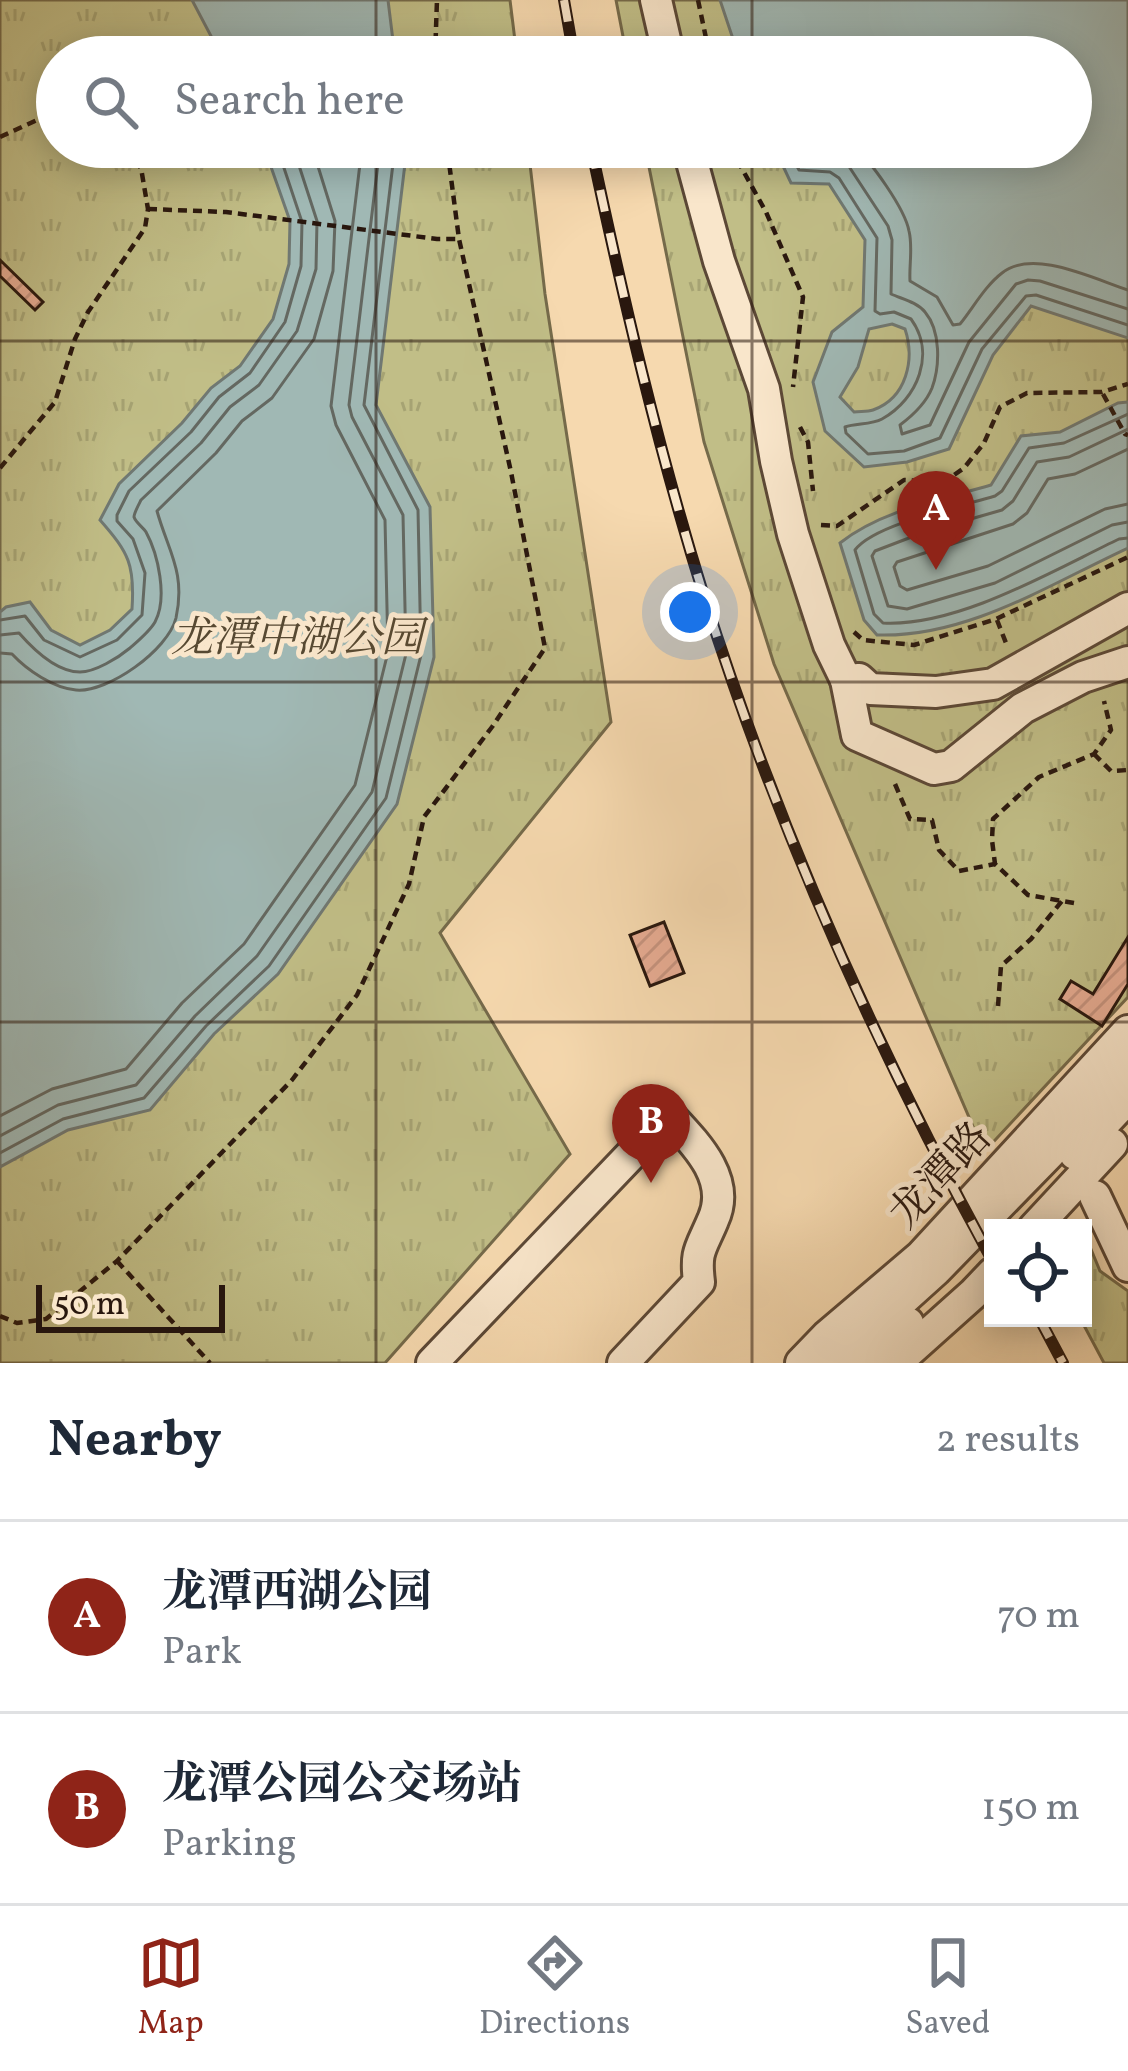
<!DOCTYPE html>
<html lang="en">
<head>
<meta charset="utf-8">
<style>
	:root { --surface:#fff; --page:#f6f6f7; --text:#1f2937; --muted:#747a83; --line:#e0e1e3; --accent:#8f2418 }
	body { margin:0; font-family:Vollkorn,"Noto Serif SC",serif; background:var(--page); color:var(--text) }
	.controls { position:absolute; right:36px; bottom:36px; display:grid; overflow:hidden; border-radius:0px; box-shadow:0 6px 30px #0003 }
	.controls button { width:108px; height:108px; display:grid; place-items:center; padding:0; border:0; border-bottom:3px solid var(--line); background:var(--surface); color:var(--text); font:60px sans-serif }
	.scale { position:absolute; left:36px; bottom:30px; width:189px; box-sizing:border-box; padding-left:12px; border:6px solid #29170e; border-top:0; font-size:33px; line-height:42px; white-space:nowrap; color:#29170e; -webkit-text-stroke:9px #f9e6cb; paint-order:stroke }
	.you { position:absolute; left:690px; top:612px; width:42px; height:42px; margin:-30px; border:9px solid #fff; border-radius:50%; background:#1a73e8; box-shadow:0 0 0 18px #1a73e833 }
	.badge { display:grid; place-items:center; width:78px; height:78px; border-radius:50%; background:var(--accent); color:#fff; font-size:39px; font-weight:700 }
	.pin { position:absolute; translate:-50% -99px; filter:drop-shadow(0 3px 6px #0008) }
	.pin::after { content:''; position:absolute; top:63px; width:42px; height:36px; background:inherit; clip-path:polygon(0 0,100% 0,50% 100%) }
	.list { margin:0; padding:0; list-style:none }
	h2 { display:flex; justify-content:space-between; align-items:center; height:156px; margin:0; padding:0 48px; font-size:51px }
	h2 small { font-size:39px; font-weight:400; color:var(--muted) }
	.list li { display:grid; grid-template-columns:78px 1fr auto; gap:36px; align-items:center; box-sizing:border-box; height:192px; padding:0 48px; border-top:3px solid var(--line) }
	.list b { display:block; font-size:45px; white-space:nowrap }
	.list p { margin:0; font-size:39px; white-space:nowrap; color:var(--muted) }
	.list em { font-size:39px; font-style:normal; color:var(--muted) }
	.icon { flex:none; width:66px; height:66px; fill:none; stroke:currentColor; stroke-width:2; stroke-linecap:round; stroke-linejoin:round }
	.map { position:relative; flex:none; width:1128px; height:1363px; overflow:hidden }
	.search { position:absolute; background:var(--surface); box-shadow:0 6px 30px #0003; left:36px; right:36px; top:36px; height:132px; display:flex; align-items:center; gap:30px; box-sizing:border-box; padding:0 42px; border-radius:66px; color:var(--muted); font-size:45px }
	.sheet { height:540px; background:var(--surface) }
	nav { display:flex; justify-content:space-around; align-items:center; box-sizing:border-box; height:168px; border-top:3px solid var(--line); background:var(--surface); font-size:33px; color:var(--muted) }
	nav a { display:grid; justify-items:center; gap:6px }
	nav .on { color:var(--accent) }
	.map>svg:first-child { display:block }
	.park { fill:url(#park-tufts); stroke:#756a4a; stroke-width:3 }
	.water { fill:#a0b8b4; stroke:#707872; stroke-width:3; fill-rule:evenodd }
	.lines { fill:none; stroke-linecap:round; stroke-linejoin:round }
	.shore { stroke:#646861; stroke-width:3 }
	.building { fill:url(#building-hatch); stroke:#29170e; stroke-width:3 }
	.minor-casing { stroke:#5c4836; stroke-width:36 }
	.path { stroke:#29170e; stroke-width:4.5; stroke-dasharray:9 6; stroke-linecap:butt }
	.minor { stroke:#f9e6cb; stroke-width:30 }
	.rail-casing { stroke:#29170e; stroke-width:12 }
	.rail { stroke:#f9e6cb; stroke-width:8; stroke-dasharray:22; stroke-linecap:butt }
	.grid { fill:none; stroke:#29170e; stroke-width:3; stroke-opacity:0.55 }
	.labels { text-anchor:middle; stroke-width:10; stroke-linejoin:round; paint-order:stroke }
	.park-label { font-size:42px; font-style:italic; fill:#574932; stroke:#f9e6cb }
	.street-label { font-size:42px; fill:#29170e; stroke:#f9e6cb }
</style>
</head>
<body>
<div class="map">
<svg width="1128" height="1363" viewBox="0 0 1128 1363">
	<defs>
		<pattern id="park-tufts" width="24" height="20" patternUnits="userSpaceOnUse" patternTransform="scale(3)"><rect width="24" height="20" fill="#c1be87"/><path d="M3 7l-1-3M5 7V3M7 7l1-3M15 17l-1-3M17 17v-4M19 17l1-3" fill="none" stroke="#a6a373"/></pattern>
		<pattern id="building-hatch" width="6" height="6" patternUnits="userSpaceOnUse" patternTransform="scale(3)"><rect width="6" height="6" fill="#e7ac93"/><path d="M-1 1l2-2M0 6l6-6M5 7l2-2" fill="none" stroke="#c6937e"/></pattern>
	</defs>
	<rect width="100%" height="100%" fill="#f6d9af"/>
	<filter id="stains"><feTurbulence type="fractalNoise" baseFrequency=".00167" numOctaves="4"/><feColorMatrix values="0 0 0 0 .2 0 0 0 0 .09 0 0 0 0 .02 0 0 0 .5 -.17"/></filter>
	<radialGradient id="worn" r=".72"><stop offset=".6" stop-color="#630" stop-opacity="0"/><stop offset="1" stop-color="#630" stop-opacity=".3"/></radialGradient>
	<g class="park">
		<polygon points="0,0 510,0 517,57 57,57 57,147 528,147 545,294 611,722 440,933 570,1154 385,1363 0,1363"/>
		<polygon points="616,0 1128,0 1128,997 984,1152 774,664 704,442 645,147 1071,147 1071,57 627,57"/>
		<polygon points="1083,1230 1100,1271 1128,1291 1128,1363 1104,1363 1080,1318 1083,1318"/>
	</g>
	<g class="water">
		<polygon points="192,0 388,0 395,57 222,57"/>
		<path d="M720,0H1128V338L1031,306L993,355L949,449L907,462L864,467L825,431L813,382L832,332L863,307L865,240L829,184L791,183L774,147H1071V57H739ZM892,324L905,329C915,359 907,398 873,410C867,412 860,411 854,412L840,397L858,367L869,329Z"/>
		<path d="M264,147H407L376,405L430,507L434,657L397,804L278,974L214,1034L150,1110L68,1130L0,1167V612L6,607L30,602L51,630L80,645L110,630L132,609C135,565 129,553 100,520L119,484L182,423L211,388L240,366L273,319L289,264L290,221Z"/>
		<path d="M1128,402V548C1048,585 967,638 877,635L864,620L840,543C882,510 940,500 991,485L1021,436L1060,432L1118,403Z"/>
	</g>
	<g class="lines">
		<g class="shore">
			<path d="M787,147L799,170L830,172L839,178L877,238L875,311L880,314L894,312L911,319C936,353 918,399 882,419C871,425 856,423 845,427L846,433L868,454L904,451L940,438L982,349L1026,296L1036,295L1128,325"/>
			<path d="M804,147L810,156L835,158L848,165L888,226L892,240L891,294C902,299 917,302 925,312C941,331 940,366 932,388C926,403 912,416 900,425L902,434L930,425L969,342L1016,284L1028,280L1040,281L1128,309"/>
			<path d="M854,147C871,161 905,209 909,231C913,247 909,265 910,281L937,297L953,325L960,324C973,308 985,286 1002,273C1033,248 1094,279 1128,290"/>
			<path d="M1128,414L1064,443L1029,448L1002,491L995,496C962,506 874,524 855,550L874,614L883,623C958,627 1052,571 1119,539L1128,538"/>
			<polyline points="1128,429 1069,457 1037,462 1013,501 1002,510 922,533 875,551 872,556 888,606 907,609 995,583 1112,525 1128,522"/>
			<polyline points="1128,449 1075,474 1048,479 1027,513 1013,524 897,562 894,567 900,586 907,590 988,566 1105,509 1128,504"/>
			<polyline points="0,620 25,616 44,640 80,657 117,640 142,615 145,573 133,539 117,521 117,515 129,491 191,432 219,397 250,373 285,322 301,266 302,222 277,147"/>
			<path d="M0,635L19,633C33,649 56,672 80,672C95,672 118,658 130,648C138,641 150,631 155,622C168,598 158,554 146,532C143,527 136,523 134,517C134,513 139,504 141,500L201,443L230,407L259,385L297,331L316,269L317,221L293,147"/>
			<path d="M0,653L12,654C27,670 53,688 76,690C108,693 168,650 176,618C186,572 168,551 157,511L216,453L242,421L272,398L314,339L333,271L335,221L312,147"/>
			<polyline points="0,1116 52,1089 126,1069 182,1003 244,944 355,785 388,652 385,520 336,425 331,406 362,147"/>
			<polyline points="0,1136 58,1105 136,1085 195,1016 257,956 372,792 406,654 403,515 352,417 349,405 380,147"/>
			<polyline points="0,1153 63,1119 144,1098 206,1026 269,966 386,798 421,655 418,510 364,405 395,147"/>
		</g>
	</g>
	<g class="building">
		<polygon points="0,260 43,302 35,310 0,276"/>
		<polygon points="664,922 684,973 650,986 630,935"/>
		<polygon points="1128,937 1128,984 1102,1026 1060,999 1071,981 1093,994"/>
	</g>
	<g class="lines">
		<defs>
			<g id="minor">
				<polyline points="656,0 669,57"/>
				<polyline points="688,147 719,261 764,389 776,461 793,534 829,645 846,680 859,679 870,689 936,692 993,684 1128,608"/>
				<polyline points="846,680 857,735 934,769 951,766 1023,708 1083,677 1128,662"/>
				<polyline points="1075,1154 1128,1098"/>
				<polyline points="1095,1196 1128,1266"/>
				<polyline points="1034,1228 1112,1144"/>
				<path d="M432,1363L669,1115C695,1143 732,1179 713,1220C701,1249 695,1250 699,1282L623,1363"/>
				<polyline points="801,1363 827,1336 921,1256 1128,1031"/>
				<polyline points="833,1363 936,1270 1049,1154 1128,1066"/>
				<polyline points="863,1363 908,1323"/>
				<polyline points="896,1363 973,1294 993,1273"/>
			</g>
		</defs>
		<use href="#minor" class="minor-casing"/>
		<g class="path">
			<polyline points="698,0 710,57"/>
			<polyline points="435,57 437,0"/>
			<polyline points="0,137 57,111"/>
			<polyline points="730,147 766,212 803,297 793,387"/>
			<polyline points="148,209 226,212 437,239 459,239"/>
			<polyline points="1103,394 1125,434 1128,435"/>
			<polyline points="800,427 808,442 813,491"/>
			<polyline points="0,468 55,402 75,339 88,312 145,228 148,209 141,168 120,147"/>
			<polyline points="821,525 837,526 904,480 944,482 964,468 984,443 1000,407 1027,393 1102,392 1128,384"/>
			<polyline points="997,620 1006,643"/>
			<polyline points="854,632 863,640 914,645 996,619 1128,557"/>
			<polyline points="1094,754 1111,771 1128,770"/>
			<polyline points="895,784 910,819 932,820 939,850 959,871 995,864"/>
			<polyline points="1074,903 1028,895 995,864 992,840 993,819 1039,777 1094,754 1111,730 1104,701"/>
			<polyline points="998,1006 1001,966 1031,939 1062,901"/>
			<polyline points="117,1261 210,1363"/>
			<polyline points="0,1316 17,1323 46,1319 117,1261 292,1080 357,995 409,884 424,817 492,727 545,648 511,472 459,239 447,147"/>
		</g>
		<use href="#minor" class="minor"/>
		<defs>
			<g id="rail">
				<polyline points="564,0 574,57"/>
				<path d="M591,147C623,298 658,449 704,596C777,828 877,1049 993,1262"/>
				<polyline points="1039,1318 1063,1363"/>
			</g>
		</defs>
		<use href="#rail" class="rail-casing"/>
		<use href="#rail" class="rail"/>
	</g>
	<path class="grid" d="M376,0V57M752,0V57M376,147V1363M752,147V1363M0,341H1128M0,682H1128M0,1022H1128"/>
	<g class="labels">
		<g class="park-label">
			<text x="297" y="651">龙潭中湖公园</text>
		</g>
		<g class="street-label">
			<text transform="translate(939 1174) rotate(-47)" y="15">龙潭路</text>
		</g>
	</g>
	<rect width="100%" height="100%" filter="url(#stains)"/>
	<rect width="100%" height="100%" fill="url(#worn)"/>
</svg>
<div class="controls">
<button><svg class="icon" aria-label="locate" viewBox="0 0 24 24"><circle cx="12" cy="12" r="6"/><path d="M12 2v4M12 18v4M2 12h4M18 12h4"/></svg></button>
</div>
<div class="scale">50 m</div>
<div class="you"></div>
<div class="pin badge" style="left:936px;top:570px">A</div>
<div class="pin badge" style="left:651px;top:1183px">B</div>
<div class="search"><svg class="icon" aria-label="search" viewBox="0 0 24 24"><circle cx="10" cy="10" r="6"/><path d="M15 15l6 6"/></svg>Search here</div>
</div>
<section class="sheet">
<h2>Nearby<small>2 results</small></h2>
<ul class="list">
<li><span class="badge">A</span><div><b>龙潭西湖公园</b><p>Park</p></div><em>70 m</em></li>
<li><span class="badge">B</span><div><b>龙潭公园公交场站</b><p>Parking</p></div><em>150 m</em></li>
</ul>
</section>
<nav>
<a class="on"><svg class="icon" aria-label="map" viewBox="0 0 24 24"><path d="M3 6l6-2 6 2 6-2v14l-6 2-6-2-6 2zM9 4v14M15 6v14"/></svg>Map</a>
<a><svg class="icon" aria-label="directions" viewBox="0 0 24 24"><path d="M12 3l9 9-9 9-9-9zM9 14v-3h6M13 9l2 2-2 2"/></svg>Directions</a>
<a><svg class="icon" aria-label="saved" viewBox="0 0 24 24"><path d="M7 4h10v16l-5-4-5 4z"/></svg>Saved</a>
</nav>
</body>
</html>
